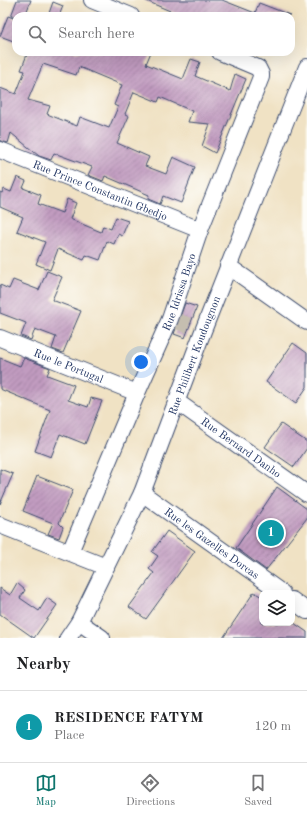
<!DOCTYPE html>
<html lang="en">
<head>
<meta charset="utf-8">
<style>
	:root { --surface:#fff; --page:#f6f6f6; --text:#202124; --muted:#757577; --line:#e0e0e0; --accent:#0f766e }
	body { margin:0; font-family:"Old Standard TT",serif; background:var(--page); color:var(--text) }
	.controls { position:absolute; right:12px; bottom:12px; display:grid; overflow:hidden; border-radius:8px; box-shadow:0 4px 16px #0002 }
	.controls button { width:36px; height:36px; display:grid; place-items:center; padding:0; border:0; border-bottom:1px solid var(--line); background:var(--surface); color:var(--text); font:20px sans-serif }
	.you { position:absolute; left:141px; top:362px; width:14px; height:14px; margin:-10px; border:3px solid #fff; border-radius:50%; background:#1a73e8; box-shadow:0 0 0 6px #1a73e833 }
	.badge { display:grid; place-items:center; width:26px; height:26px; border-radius:50%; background:var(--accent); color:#fff; font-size:13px; font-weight:700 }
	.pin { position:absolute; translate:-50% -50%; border:2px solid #fff; box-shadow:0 1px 4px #0006 }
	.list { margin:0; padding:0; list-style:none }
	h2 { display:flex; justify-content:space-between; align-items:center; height:52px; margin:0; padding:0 16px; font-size:17px }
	h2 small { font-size:13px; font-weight:400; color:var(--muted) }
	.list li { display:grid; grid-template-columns:26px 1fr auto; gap:12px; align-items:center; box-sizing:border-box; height:72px; padding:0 16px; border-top:1px solid var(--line) }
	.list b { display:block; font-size:15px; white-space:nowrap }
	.list p { margin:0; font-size:13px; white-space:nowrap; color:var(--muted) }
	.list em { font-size:13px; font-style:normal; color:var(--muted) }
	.icon { flex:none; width:22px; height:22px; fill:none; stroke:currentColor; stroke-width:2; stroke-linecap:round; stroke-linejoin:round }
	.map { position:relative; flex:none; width:307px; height:638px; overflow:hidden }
	.search { position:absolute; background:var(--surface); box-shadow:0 4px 16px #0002; left:12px; right:12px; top:12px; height:44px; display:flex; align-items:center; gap:10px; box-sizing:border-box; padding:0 14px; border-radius:12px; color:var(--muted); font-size:15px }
	.sheet { height:124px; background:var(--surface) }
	nav { display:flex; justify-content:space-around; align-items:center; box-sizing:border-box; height:56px; border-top:1px solid var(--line); background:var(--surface); font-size:11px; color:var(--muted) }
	nav a { display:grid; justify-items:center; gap:2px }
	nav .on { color:var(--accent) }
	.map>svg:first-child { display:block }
	.building { fill:url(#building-hatch); fill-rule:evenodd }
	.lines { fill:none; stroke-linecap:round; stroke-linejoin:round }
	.minor-tunnel { stroke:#c5beb0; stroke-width:16; stroke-dasharray:16 8; stroke-linecap:butt }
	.minor-casing { stroke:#3b4a6d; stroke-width:18 }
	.minor { stroke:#fff; stroke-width:16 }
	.labels { text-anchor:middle; stroke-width:4; stroke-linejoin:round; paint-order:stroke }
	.street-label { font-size:11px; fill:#1b2f5e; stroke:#fdfcf7 }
</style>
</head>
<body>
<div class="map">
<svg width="307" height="638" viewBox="0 0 307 638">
	<defs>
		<pattern id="building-hatch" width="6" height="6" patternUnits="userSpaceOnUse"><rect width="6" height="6" fill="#c19bc0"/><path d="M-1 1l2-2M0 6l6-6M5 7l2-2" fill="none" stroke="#9c7f9f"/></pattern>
	</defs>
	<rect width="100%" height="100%" fill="#fdfcf7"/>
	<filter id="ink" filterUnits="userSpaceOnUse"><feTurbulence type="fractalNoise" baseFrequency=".025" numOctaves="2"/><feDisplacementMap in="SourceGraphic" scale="8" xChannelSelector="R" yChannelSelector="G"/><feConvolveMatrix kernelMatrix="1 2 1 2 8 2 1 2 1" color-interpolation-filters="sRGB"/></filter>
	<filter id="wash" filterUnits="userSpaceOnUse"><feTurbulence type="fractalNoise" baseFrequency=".012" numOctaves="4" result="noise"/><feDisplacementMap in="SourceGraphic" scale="16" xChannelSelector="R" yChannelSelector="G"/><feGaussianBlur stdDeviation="0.9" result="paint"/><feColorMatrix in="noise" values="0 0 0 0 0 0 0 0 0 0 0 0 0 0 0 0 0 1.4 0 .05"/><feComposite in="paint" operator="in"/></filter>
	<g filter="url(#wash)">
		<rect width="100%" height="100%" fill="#f0e2c4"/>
		<g id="blocks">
			<g class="building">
				<polygon points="17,0 31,0 25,16 11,16"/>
				<polygon points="144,0 222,0 255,13 259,3 290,15 182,16"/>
				<polygon points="53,2 63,6 59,16 48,16"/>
				<polygon points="8,16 16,19 16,42 0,36"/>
				<path d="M28,52H151L146,64L183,79L191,59L200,62L195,76L230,91L235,74L246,79L215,153L202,146L210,124L188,122L192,111L160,97L158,102L134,92L125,114L129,116L117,143L149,157L145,166L166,174L173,157L195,167L181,203L163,196L160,204L148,199L149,195L105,176L103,181L88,175L92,167L54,153L51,160L39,156L11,133L8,143L0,141V88L16,94L25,71L21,70ZM43,64L76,75L79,67L122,85L114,105L118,107L109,128L80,117L77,126L47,114L50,106L28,100Z"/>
				<polygon points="17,177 26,181 23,188 41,195 38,204 62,213 67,199 76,203 70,219 101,232 103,226 111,229 116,217 128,221 122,236 118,234 114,244 107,241 100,260 86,255 84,260 58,249 50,270 36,264 45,242 17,231 23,217 0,207 0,192 2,193 4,189 11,192"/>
				<polygon points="47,271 62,277 52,300 81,311 63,353 52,349 56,337 35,329 31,340 21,336 26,323 0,313 0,285 9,289 13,280 39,290"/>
				<polygon points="185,303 197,307 185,338 174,334"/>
				<polygon points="293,343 307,353 307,387 296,403 266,382"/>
				<polygon points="0,358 20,366 24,358 50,368 47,375 74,385 68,400 88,407 91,398 102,401 85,444 60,434 51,457 35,451 50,410 0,389"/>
				<polygon points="281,424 307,442 307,448 294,467 265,447"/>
				<polygon points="0,469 13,474 0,504"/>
				<polygon points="37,476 73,490 59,523 63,527 59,538 48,534 53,523 23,511"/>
				<polygon points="277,487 307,509 307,518 266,570 236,548"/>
				<polygon points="167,531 195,551 146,619 129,607 154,573 149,569 158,556 152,552"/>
				<polygon points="17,583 25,590 20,598 39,611 47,598 57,605 34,638 0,614 0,588 10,595"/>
				<polygon points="254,592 262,597 262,623 294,623 307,632 307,638 223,638"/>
			</g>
		</g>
	</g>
	<g filter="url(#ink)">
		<use href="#blocks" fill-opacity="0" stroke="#3b4a6d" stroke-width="1"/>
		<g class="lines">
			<polyline class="minor-tunnel" points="174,320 190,326"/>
			<defs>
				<g id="minor">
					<polyline points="92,0 131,16"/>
					<path id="s1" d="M0,150L200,230"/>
					<polyline points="228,266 307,322"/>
					<path id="s2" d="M0,338L137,393"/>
					<path id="s3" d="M176,401L307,494"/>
					<path id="s4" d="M142,493L282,593"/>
					<polyline points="0,525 106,567"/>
					<path id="s5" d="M70,552L137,393L170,319L200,230L261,77V74L258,68L220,52"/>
					<polyline points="292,600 307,611"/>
					<polyline points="79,622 102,638"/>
					<path id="s6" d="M68,638L79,622L142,493L203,331L307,67"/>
				</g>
			</defs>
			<use href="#minor" class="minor-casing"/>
			<use href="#minor" class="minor"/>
		</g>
	</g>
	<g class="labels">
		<g class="street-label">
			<text dy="4" stroke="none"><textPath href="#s1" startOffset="108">Rue Prince Constantin Gbedjo</textPath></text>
			<text dy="4" stroke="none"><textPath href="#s5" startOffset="282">Rue Idrissa Bayo</textPath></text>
			<text dy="4" stroke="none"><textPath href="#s6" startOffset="310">Rue Philibert Koudougnon</textPath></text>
			<text dy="4" stroke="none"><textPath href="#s2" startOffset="74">Rue le Portugal</textPath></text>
			<text dy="4" stroke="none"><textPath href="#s3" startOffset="80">Rue Bernard Danho</textPath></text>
			<text dy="4" stroke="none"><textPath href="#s4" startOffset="86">Rue les Gazelles Dorcas</textPath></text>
		</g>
	</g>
</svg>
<div class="controls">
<button><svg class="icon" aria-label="layers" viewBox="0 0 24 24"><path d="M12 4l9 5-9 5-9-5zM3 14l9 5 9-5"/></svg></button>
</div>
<div class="you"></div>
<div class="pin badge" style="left:271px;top:533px;background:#0f9aa8">1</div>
<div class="search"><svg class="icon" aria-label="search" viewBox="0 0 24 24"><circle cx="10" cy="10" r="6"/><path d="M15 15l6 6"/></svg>Search here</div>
</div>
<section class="sheet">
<h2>Nearby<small></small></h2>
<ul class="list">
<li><span class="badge" style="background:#0f9aa8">1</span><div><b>RESIDENCE FATYM</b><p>Place</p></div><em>120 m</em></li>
</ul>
</section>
<nav>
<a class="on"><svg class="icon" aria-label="map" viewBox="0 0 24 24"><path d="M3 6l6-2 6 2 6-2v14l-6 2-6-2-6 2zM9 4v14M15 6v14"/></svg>Map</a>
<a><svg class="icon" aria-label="directions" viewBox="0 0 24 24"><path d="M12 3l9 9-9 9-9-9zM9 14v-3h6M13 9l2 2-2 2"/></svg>Directions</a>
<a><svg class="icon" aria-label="saved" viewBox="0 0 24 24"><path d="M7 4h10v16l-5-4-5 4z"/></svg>Saved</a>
</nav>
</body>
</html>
